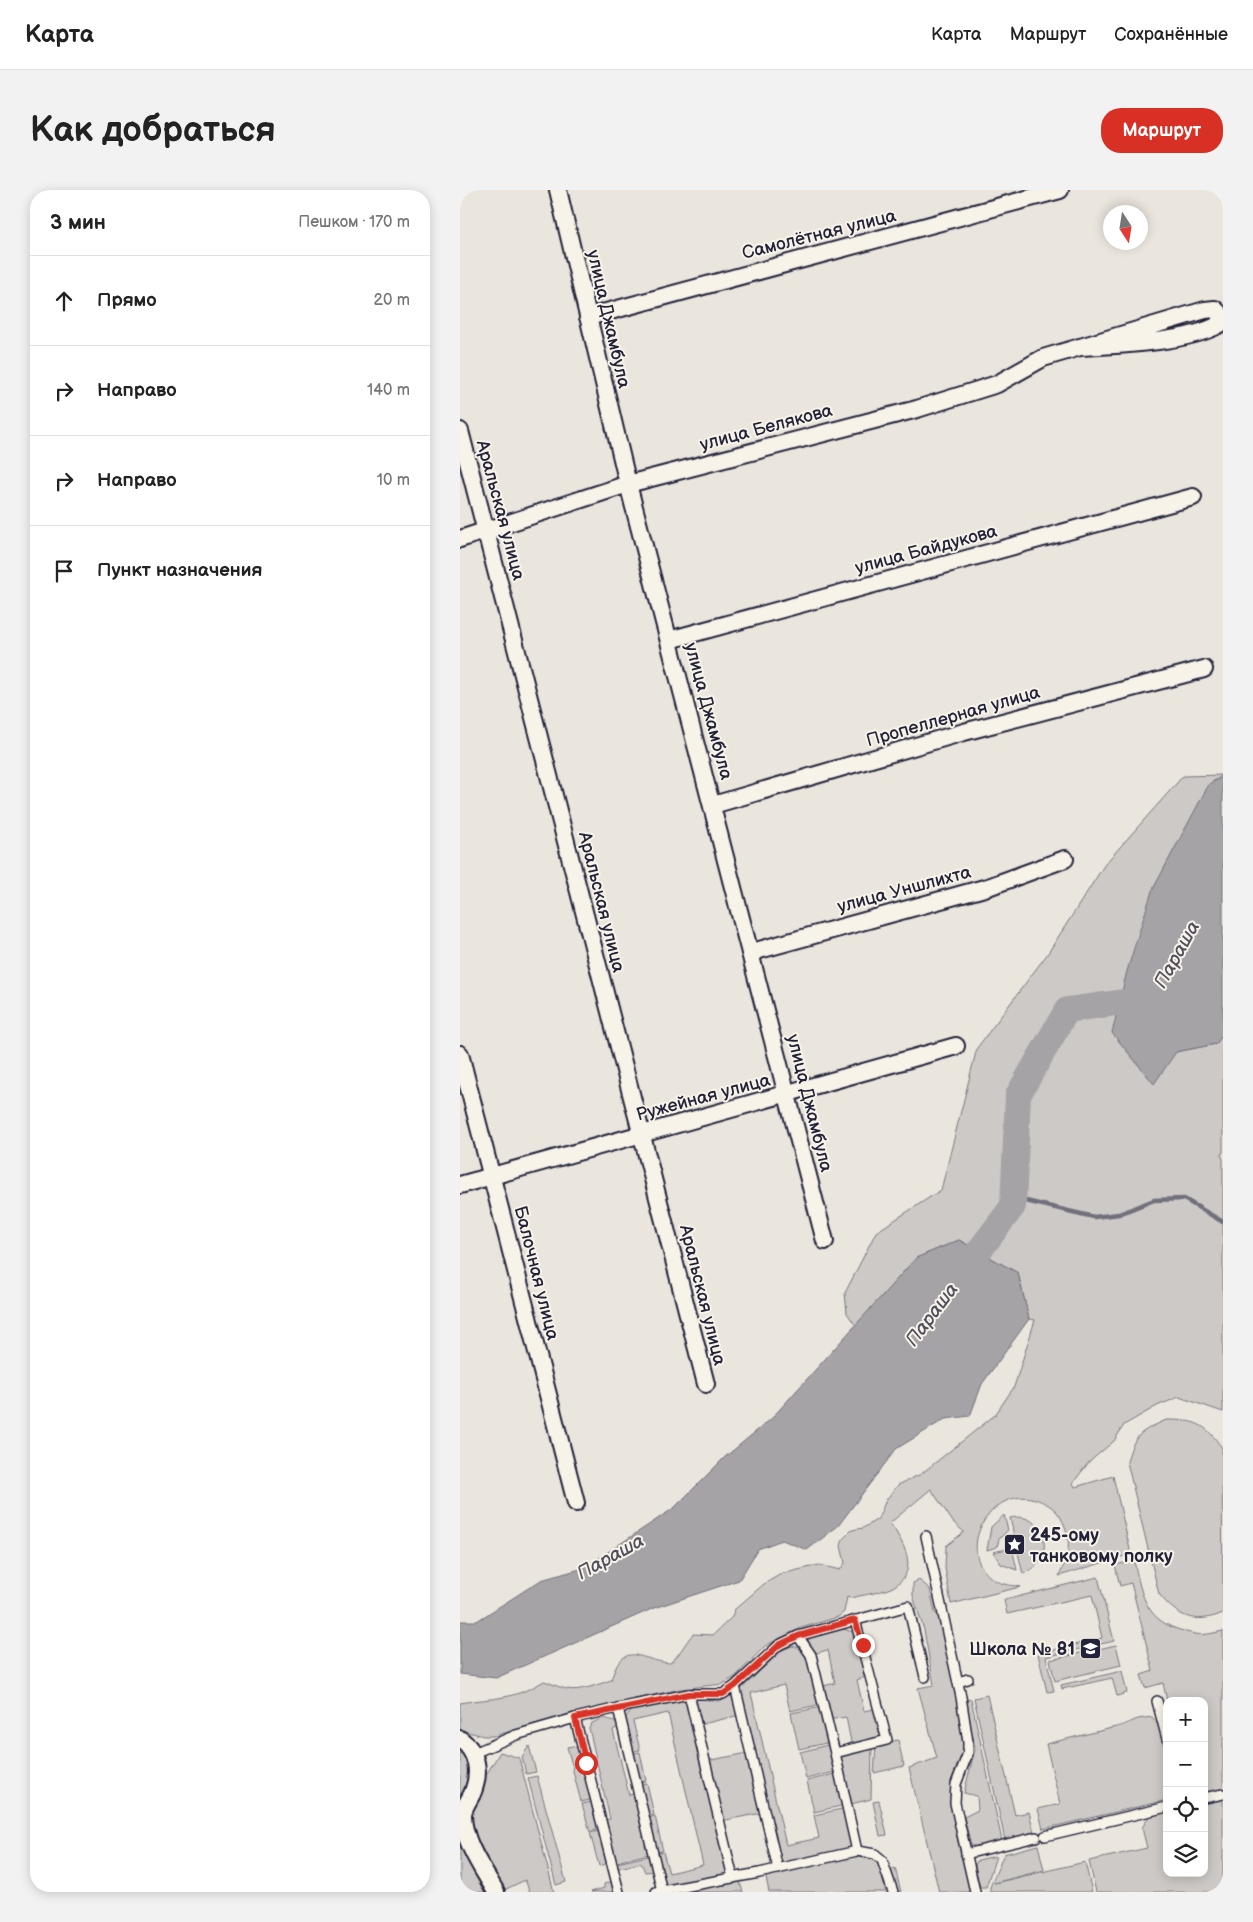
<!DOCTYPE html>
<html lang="ru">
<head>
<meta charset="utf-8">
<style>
	:root { --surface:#fff; --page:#f2f2f2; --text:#222; --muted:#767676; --line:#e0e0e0; --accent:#d93025 }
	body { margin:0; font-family:"Balsamiq Sans",sans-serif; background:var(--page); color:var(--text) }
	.controls { position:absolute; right:15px; bottom:15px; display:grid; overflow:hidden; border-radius:10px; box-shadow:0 2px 12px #0003 }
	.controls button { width:45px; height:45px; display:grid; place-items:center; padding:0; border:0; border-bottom:1px solid var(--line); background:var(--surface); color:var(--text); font:25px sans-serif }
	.compass { position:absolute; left:643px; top:15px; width:45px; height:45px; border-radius:50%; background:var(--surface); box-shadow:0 2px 12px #0003; rotate:168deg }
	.stop { position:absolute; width:15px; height:15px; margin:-11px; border:4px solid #d93025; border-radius:50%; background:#fff }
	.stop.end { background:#d93025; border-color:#fff; box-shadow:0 1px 5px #0008 }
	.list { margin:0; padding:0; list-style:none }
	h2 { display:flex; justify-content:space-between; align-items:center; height:65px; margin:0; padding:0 20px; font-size:21px }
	h2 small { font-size:16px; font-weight:400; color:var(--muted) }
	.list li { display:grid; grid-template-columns:32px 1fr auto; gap:15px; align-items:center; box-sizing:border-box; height:90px; padding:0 20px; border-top:1px solid var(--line) }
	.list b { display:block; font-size:19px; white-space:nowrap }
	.list em { font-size:16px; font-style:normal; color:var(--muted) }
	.icon { flex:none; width:28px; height:28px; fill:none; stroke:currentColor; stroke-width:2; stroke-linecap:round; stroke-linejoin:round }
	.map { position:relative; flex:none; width:763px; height:1702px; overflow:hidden; border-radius:20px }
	header { display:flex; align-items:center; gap:30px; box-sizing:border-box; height:70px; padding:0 25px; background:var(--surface); border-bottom:1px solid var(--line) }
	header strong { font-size:24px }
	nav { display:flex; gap:28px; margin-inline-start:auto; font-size:18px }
	.intro { display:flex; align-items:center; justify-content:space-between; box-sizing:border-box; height:120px; padding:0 30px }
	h1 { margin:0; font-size:35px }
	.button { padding:12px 22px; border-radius:20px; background:var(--accent); color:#fff; font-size:18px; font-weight:700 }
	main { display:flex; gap:30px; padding:0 30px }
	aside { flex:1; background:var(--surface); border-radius:20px; box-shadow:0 2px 12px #0003 }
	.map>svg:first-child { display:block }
	.green { fill:#cdc9c6; stroke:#787680 }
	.water { fill:#a6a3a6; stroke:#716f7b }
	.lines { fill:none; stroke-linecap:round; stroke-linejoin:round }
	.stream { stroke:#716f7b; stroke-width:4.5 }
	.river { stroke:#a6a3a6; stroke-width:26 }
	.lane-casing { stroke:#22223b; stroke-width:12 }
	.street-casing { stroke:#22223b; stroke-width:20 }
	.lane { stroke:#f7f3e8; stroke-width:9 }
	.street { stroke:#f7f3e8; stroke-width:16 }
	.route { stroke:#d93025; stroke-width:6 }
	.labels { text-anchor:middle; stroke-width:4; stroke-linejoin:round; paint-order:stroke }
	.street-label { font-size:18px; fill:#22223b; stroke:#f7f3e8 }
	.poi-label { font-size:18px; font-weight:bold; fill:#22223b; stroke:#f7f3e8; text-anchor:start }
	.water-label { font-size:19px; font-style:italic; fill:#504f60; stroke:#f7f3e8 }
</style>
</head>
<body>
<header>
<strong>Карта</strong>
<nav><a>Карта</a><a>Маршрут</a><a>Сохранённые</a></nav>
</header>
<div class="intro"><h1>Как добраться</h1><a class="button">Маршрут</a></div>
<main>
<aside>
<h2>3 мин<small>Пешком · 170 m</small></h2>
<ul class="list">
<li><svg class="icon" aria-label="ahead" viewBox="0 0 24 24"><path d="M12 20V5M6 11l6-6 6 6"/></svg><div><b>Прямо</b></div><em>20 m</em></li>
<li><svg class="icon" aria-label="right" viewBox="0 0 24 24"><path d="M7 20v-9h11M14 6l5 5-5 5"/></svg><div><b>Направо</b></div><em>140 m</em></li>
<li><svg class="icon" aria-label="right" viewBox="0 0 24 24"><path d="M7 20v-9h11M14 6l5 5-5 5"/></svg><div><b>Направо</b></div><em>10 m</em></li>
<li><svg class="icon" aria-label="arrive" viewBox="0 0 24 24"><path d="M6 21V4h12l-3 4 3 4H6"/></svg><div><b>Пункт назначения</b></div></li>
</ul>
</aside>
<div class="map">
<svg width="763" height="1702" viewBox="0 0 763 1702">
	<rect width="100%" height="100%" fill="#eae6de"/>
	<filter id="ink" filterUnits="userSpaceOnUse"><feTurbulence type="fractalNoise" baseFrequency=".02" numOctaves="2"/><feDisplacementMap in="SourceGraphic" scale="10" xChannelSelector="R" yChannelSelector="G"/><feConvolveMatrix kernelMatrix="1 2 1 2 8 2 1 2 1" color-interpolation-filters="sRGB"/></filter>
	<g filter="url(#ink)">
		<g class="green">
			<path d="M763,585L749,594L716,862L756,854L763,844V963L761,964L763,969V1222L719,1207L697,1216L664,1235L654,1251L629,1272L613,1293L615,1297L653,1286L671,1364L599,1386C609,1366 613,1350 601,1328C595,1318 588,1314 578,1310C531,1292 489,1366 538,1392C544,1395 553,1395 560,1397L491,1414L485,1378L486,1356L504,1342L493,1332L471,1299L430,1333C442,1351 460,1378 436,1395C427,1402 402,1405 390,1408L387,1407L384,1422L378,1427L341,1438L305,1456L275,1487L263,1494L220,1499L109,1524L34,1546H24L0,1540V1513C35,1507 51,1511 84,1491C92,1493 99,1498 107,1499C120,1502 139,1494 151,1490C164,1448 180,1471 210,1473C220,1465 224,1454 233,1444L253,1445L272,1427L274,1420L304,1394L321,1384L359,1375L380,1380L385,1373L381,1356L383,1349L392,1340L403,1338L418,1329L426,1310L438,1295L461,1284L535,1225L554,1197L575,1130L569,1129L558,1083L499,1050L456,1068L396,1136L387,1123L385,1103L416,1042L481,1000L517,858L588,763L645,674L723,586Z"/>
			<path d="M706,1230C736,1230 745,1233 762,1258L763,1423C735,1435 717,1427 699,1404L667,1272C674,1244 680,1242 706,1230Z"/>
			<polygon points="544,1325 548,1340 539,1349 537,1357 527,1360 531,1337"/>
			<path d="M550,1328C586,1320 599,1371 563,1384Z"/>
			<polygon points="552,1358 557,1380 541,1374 533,1362"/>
			<path d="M674,1371C681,1401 684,1428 717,1439C738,1446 741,1446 763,1441V1598L744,1602V1511H707L703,1493L685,1498L681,1485L693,1481L671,1393L660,1396L655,1375Z"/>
			<polygon points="638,1387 654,1451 586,1467 594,1501 587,1502 578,1464 642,1448 632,1405 547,1424 544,1410"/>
			<path d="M459,1390L470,1399L475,1423L479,1426C488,1470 500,1514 503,1558C504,1573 492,1581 491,1593C490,1630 502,1667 510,1702H479L449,1578L477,1568L458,1498L474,1495L464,1440L453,1406V1393Z"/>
			<polygon points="383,1439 396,1443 408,1486 397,1490 404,1521 418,1518 422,1547 392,1557 386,1527 369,1530 360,1497 375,1493 368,1460 352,1464 347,1453 350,1447"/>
			<polygon points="656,1455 661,1475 595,1491 590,1470"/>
			<path d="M332,1456C356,1459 357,1495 362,1514L330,1521L324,1495L291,1503L326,1655L359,1648L354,1625L386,1618L395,1660L319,1677L278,1502L322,1460Z"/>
			<polygon points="662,1481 667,1503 657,1506 652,1488 602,1499 601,1495"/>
			<polygon points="275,1504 280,1525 238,1535 231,1508 258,1511"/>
			<polygon points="527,1505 555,1625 569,1622 574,1642 545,1650 514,1508"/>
			<polygon points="221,1507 227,1509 269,1684 207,1696 203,1693 195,1664 203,1662 209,1683 243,1675 208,1523 173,1531 180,1560 170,1562 164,1529 174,1518"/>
			<polygon points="511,1509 542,1651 516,1657 511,1655 504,1627 518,1620 517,1606 504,1603 515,1559 506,1510"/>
			<polygon points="362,1517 371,1552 339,1559 331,1523"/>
			<path d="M692,1527C711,1548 707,1583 707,1610L583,1639L578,1619L600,1614L586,1554L660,1536L678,1529Z"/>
			<polygon points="143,1528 154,1531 158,1537 153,1540 169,1605 178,1603 192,1663 153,1673 142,1631 150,1629 129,1538 132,1533"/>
			<polygon points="438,1550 444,1576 414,1583 416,1555"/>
			<path d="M0,1553C20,1572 8,1597 0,1620Z"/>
			<polygon points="372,1554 378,1581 346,1589 340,1562"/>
			<polygon points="69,1556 76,1582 66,1584 62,1567"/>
			<polygon points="113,1556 119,1559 125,1572 112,1575 107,1557"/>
			<polygon points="412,1556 411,1609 387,1615 379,1566"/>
			<polygon points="40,1562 59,1568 94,1702 70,1702 65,1690 40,1702 19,1669 9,1620 18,1598"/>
			<polygon points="180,1562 186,1591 177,1593 170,1564"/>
			<polygon points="288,1563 302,1623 261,1631 246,1571"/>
			<polygon points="125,1573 134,1609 121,1612 112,1577"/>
			<polygon points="378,1583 385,1615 354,1622 347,1591"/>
			<polygon points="77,1586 106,1692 96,1695 68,1588"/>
			<polygon points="187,1593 194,1625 185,1627 178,1595"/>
			<polygon points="763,1610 763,1702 636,1702 629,1671 687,1658 682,1638 689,1626 707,1622 707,1683 744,1683 744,1614"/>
			<polygon points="135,1611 142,1638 130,1642 122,1614"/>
			<polygon points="419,1611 427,1645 420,1646 413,1612"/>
			<polygon points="195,1626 203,1661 194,1662 186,1629"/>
			<polygon points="0,1635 31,1702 0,1702"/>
			<polygon points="143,1640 151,1672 139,1676 130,1643"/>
			<polygon points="578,1655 584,1680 534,1693 625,1672 632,1702 530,1702 530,1697 544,1664"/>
			<polygon points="397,1662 415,1665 427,1685 422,1688 426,1702 309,1702 305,1683"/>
			<polygon points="192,1665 196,1681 185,1682 181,1673 155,1679 153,1674"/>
			<polygon points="536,1666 526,1697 520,1697 515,1675 518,1670"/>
			<polygon points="435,1678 441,1702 434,1702 428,1680"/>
			<polygon points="279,1689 283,1702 219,1702"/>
			<polygon points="155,1690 154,1702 131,1702 144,1698 144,1694"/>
		</g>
		<g class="water">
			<polygon points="763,587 763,844 756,854 716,862 694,894 652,843 667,781 692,701 749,594"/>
			<polygon points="499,1050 558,1083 569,1129 522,1194 510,1226 485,1229 436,1259 378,1336 347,1360 322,1350 298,1359 279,1390 194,1418 36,1488 0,1484 0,1431 17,1431 81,1390 124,1378 214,1318 265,1267 311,1229 456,1068"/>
		</g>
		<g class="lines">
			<polyline class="stream" points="553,1008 634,1027 659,1024 694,1010 724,1009 763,1032"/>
			<polyline class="river" points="497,1090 553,1016 558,905 607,820 692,808 693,805"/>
			<defs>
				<g id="lane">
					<polyline points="466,1346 501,1507 508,1552 508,1563 496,1594 495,1613 515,1702"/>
					<polyline points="338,1446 351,1465 375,1563 427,1550 395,1430"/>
					<polyline points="498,1492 508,1489"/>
					<polyline points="275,1496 319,1455 338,1446 448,1416 465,1487"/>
					<polyline points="697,1511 707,1549"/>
					<polyline points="158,1518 229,1504"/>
					<polyline points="115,1528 158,1518 202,1701"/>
					<polyline points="14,1563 56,1545 115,1528 159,1702"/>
					<polyline points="375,1563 397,1661"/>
					<polyline points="744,1608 763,1604"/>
					<polyline points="585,1646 707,1617"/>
					<polyline points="506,1664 576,1647"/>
					<polyline points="273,1688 229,1504 263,1504 275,1496 318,1679"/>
					<polyline points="196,1702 299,1683 397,1661 415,1664 422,1670 433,1702"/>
				</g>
				<g id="street">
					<polyline points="98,0 168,294 365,1051"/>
					<polyline points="128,127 600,0"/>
					<polyline points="0,241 246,1194"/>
					<path d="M0,349L168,294L457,219L537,194L583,168L745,120L755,119L760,124V134C728,153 656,155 619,157"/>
					<polyline points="209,450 733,307"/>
					<polyline points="253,615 504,542 744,479"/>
					<polyline points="292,762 528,697 605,669"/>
					<polyline points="0,864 116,1313"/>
					<polyline points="0,995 496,856"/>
					<path d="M0,1549C18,1562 21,1583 12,1604C9,1610 3,1618 3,1625C3,1652 23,1679 36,1702"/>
				</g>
			</defs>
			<use href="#lane" class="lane-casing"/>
			<use href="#street" class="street-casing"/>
			<use href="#lane" class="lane"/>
			<use href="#street" class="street"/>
		</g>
	</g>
	<g class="lines" filter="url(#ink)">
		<polyline class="route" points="126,1573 115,1528 229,1504 263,1504 275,1496 319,1455 338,1446 395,1430 403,1455"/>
	</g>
	<defs>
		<symbol id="sight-square" viewBox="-11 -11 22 22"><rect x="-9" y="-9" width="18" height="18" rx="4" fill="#22223b" stroke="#f7f3e8"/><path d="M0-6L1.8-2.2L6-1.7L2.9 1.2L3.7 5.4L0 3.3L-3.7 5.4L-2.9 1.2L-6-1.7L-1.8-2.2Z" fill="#fff"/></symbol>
		<symbol id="school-square" viewBox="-11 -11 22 22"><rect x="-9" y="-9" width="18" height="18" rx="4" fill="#22223b" stroke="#f7f3e8"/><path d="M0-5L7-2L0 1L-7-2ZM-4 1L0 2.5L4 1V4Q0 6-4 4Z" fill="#fff"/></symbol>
	</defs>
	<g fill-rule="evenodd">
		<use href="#sight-square" x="542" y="1342" width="25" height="25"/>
		<use href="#school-square" x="618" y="1446" width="25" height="25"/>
	</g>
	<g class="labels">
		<g class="street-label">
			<text transform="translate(359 44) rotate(-14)" y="6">Самолётная улица</text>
			<text transform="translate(149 129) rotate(77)" y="6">улица Джамбула</text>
			<text transform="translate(306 237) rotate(-15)" y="6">улица Белякова</text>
			<text transform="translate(41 320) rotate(75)" y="6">Аральская улица</text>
			<text transform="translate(466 359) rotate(-15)" y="6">улица Байдукова</text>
			<text transform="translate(249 521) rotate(75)" y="6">улица Джамбула</text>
			<text transform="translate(493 526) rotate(-16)" y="6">Пропеллерная улица</text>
			<text transform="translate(444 699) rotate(-15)" y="6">улица Уншлихта</text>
			<text transform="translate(142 712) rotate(76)" y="6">Аральская улица</text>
			<text transform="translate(243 907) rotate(-15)" y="6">Ружейная улица</text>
			<text transform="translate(350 913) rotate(76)" y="6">улица Джамбула</text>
			<text transform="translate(77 1083) rotate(76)" y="6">Балочная улица</text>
			<text transform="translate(243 1105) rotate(76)" y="6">Аральская улица</text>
		</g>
		<g class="poi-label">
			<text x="570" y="1351">245-ому<tspan x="570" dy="21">танковому полку</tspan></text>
			<text x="615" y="1465" text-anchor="end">Школа № 81</text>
		</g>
		<g class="water-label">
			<text transform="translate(716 764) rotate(-61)" y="7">Параша</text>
			<text transform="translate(471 1124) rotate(-53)" y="7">Параша</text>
			<text transform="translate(150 1366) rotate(-29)" y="7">Параша</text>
		</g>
	</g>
</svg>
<div class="controls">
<button>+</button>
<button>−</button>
<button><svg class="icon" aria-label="locate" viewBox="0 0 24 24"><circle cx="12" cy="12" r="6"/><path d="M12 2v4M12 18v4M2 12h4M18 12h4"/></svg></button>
<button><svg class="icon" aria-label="layers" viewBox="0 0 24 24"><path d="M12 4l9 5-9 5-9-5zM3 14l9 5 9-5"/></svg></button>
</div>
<svg class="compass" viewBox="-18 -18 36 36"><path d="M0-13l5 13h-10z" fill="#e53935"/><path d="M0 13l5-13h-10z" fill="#767676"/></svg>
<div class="stop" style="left:126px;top:1573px"></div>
<div class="stop end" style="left:403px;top:1455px"></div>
</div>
</main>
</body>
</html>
